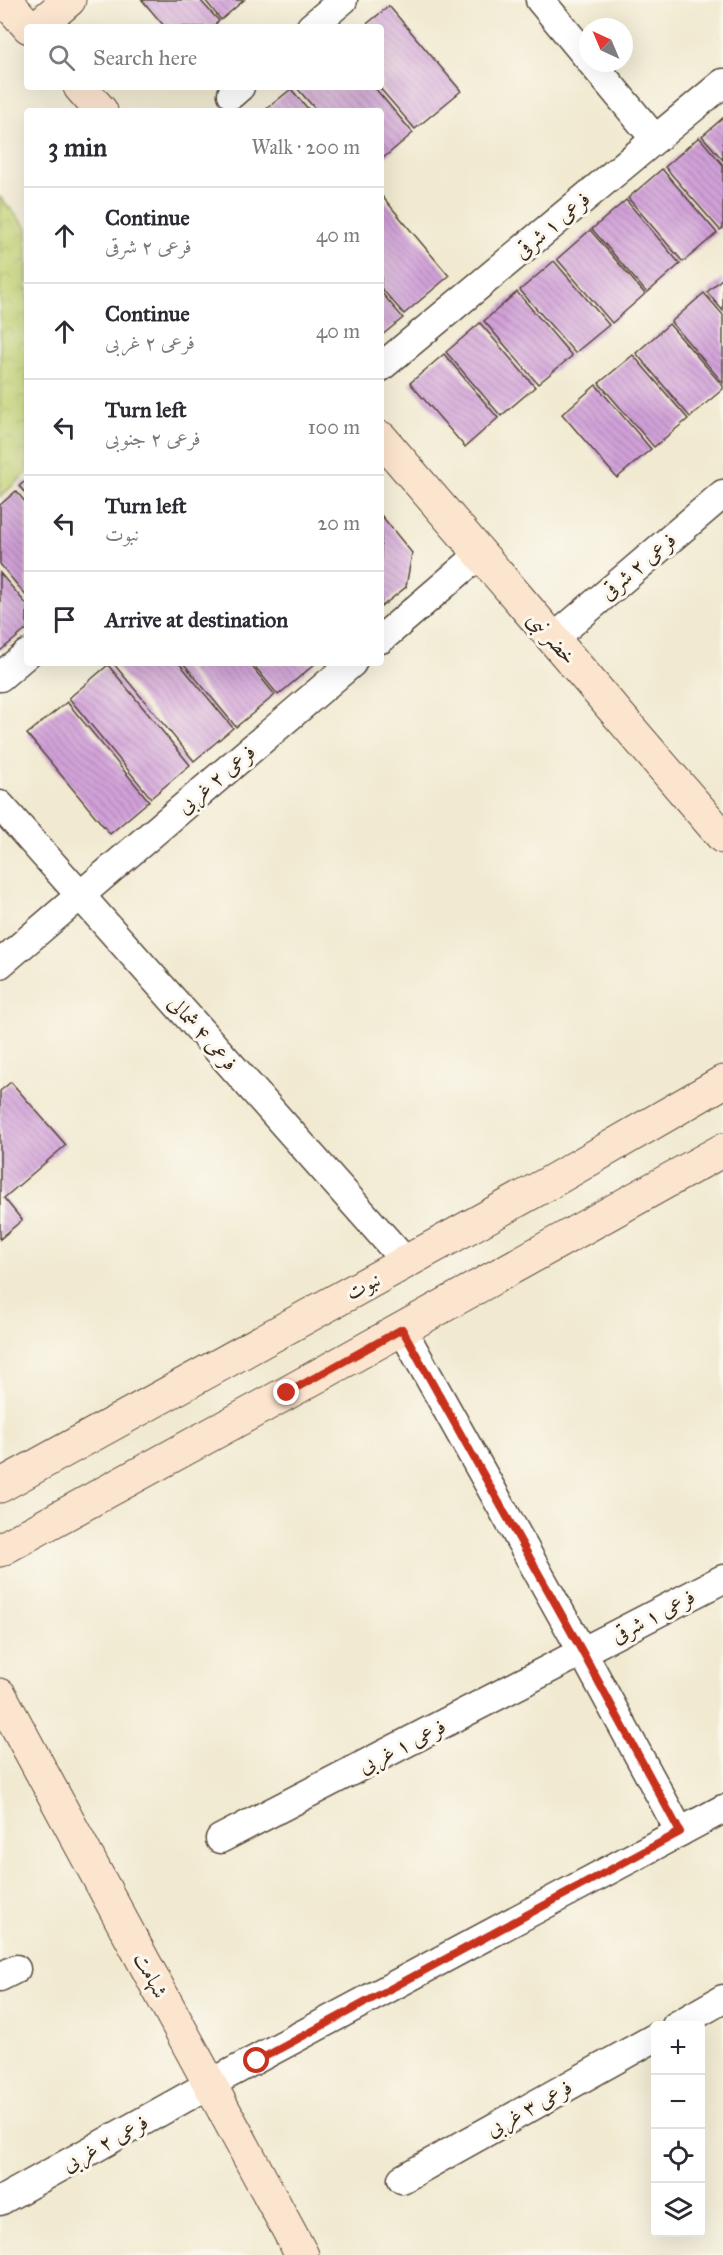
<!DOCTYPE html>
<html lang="en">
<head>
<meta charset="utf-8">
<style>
	:root { --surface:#fff; --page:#f7f7f7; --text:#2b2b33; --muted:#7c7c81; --line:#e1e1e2 }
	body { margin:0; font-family:"IM FELL Great Primer",Amiri,serif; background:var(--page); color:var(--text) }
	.controls { position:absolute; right:18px; bottom:18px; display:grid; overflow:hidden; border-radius:6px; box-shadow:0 6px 24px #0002 }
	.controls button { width:54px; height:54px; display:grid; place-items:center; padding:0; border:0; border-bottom:2px solid var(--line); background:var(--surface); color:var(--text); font:30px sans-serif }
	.compass { position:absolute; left:579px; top:18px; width:54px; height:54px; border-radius:50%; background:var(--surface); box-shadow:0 6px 24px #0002; rotate:316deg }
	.stop { position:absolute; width:18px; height:18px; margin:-14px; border:4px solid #c8321e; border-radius:50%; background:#fff }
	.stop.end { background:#c8321e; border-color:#fff; box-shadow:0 2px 6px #0008 }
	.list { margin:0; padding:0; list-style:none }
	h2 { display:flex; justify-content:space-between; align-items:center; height:78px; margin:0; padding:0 24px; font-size:26px }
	h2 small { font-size:20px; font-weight:400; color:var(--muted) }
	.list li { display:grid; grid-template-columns:39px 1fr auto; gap:18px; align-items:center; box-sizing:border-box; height:96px; padding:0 24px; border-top:2px solid var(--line) }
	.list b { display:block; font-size:22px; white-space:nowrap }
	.list p { margin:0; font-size:20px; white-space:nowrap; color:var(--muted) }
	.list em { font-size:20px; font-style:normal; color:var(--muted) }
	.icon { flex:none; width:33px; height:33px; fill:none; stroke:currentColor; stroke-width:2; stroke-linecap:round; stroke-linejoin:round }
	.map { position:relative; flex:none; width:723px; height:2255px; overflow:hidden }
	.search { position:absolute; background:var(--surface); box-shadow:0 6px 24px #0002; left:24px; top:24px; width:360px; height:66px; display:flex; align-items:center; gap:15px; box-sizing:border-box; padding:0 21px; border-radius:6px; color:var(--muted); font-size:22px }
	.panel { position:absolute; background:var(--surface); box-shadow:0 6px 24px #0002; left:24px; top:108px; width:360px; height:558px; border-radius:6px }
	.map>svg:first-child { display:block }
	.park { fill:url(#park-crowns); stroke:#807f4a; stroke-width:1.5 }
	.building { fill:url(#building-back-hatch) }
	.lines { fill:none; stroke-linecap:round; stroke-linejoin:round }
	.street-casing { stroke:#564739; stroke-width:31 }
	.secondary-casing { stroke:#564739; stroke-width:35 }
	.street { stroke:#fff; stroke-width:28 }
	.secondary { stroke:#fce5cf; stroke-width:33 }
	.route { stroke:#c8321e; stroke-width:8 }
	.labels { text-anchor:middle; stroke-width:6; stroke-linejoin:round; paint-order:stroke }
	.street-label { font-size:21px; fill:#3b2a1e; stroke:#fbf7ec }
</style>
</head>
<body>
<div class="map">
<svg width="723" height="2255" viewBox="0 0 723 2255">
	<defs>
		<pattern id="park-crowns" width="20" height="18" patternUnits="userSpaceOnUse" patternTransform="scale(1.5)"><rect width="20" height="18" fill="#c4d476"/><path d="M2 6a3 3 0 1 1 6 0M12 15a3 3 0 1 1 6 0" fill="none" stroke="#a9b666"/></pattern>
		<pattern id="building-back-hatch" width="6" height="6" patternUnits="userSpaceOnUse" patternTransform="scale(1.5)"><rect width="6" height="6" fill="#d1a1d9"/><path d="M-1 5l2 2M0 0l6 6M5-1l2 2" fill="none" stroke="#ab83af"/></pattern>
	</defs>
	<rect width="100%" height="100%" fill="#fbf7ec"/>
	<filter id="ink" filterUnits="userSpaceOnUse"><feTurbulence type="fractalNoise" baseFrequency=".0167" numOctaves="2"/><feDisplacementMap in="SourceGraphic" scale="12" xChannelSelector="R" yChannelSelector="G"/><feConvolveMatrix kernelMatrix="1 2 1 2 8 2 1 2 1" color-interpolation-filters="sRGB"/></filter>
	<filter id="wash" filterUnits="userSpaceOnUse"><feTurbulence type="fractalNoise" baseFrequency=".008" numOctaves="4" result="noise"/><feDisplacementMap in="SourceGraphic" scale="24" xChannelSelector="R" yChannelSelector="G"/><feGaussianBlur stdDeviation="1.35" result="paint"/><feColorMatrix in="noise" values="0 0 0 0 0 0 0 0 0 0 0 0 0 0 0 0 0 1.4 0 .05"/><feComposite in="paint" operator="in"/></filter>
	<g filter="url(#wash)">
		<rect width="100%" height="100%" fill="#f1ead1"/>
		<polygon class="park" points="0,197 27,228 27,473 0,497"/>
		<g id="blocks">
			<g class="building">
				<polygon points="142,0 200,0 219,21 212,27 165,27"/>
				<polygon points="205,0 244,0 221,20"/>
				<polygon points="389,6 461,91 415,129 379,87 381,87 381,27 363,27"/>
				<polygon points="296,87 374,87 413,133 381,160 381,111 317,111"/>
				<polygon points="291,89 310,111 264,111"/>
				<polygon points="723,118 723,160 702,136"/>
				<polygon points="699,137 723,165 723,228 720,230 665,167"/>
				<polygon points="662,169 717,233 683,262 628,198"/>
				<polygon points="381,195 449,276 404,314 381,288"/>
				<polygon points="626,200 680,264 647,293 592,229"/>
				<polygon points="590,230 645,294 612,323 557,259"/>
				<polygon points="554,261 609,325 575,353 520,290"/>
				<polygon points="723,278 723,311 707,292"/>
				<polygon points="381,292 403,318 381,336"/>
				<polygon points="517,292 572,356 538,384 484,321"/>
				<polygon points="704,293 723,315 723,383 671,322"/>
				<polygon points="480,323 535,387 501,416 446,352"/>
				<polygon points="669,324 723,386 723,389 690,417 636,353"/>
				<polygon points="444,354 498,418 465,447 410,383"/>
				<polygon points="633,355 688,419 654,447 599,383"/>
				<polygon points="596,385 651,449 617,478 562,414"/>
				<polygon points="27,480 27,495 19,486"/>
				<polygon points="16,491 27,504 27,597 0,564 0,505"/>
				<polygon points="381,515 412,553 406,587 381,607"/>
				<polygon points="0,573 27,605 27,629 0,651"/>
				<polygon points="113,663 179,663 233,728 194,761"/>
				<polygon points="183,663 249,663 275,695 236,727"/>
				<polygon points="252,663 316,663 278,695"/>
				<polygon points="108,665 190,765 151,798 69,698"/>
				<polygon points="67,702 149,801 110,834 27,734"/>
				<polygon points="11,1082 66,1145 4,1198 22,1220 0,1239 0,1091"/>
			</g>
		</g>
	</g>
	<g filter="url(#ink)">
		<use href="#blocks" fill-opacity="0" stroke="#564739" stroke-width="1.5"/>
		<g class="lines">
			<defs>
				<g id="street">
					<polyline points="540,0 588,58"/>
					<polyline points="311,27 343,0"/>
					<polyline points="592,63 655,139"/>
					<polyline points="232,94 240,87"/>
					<polyline points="381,367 723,83"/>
					<polyline points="381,639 480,554"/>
					<polyline points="553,639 723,494"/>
					<polyline points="0,677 27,654"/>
					<polyline points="0,805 406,1262"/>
					<polyline points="0,964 352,663"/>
					<polyline points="402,1329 583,1653 680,1832"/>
					<polyline points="220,1839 723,1579"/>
					<polyline points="0,1977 16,1969"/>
					<polyline points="676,2026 723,1999"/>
					<polyline points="402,2179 656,2037"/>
					<polyline points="0,2201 210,2084 723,1809"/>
				</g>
				<g id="secondary">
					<polyline points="5,0 29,27"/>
					<polyline points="37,27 69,0"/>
					<polyline points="80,87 101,111"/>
					<polyline points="381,438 723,837"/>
					<polyline points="0,1486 547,1184 723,1082"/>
					<polyline points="0,1550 287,1393 723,1150"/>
					<polyline points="0,1695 302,2255"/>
				</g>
			</defs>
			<use href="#street" class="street-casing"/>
			<use href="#secondary" class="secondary-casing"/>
			<use href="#street" class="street"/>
			<use href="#secondary" class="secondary"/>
		</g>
	</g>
	<g class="lines" filter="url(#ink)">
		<polyline class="route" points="257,2061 680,1832 583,1653 402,1329 287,1393"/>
	</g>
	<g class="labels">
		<g class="street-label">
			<text transform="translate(552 225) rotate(-40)" y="7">فرعی ۱ شرقی</text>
			<text transform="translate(638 566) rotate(-40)" y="7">فرعی ۲ شرقی</text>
			<text transform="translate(552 638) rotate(49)" y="7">خضر نبی</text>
			<text transform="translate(216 779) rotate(-40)" y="7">فرعی ۲ غربی</text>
			<text transform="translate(203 1033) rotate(48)" y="7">فرعی ۴ شمالی</text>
			<text transform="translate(363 1286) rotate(-29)" y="7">نبوت</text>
			<text transform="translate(653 1616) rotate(-28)" y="7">فرعی ۱ شرقی</text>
			<text transform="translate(402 1746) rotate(-27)" y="7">فرعی ۱ غربی</text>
			<text transform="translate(151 1975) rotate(62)" y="7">شهامت</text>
			<text transform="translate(529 2108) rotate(-29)" y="7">فرعی ۳ غربی</text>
			<text transform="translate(105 2143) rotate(-29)" y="7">فرعی ۲ غربی</text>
		</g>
	</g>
</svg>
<div class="controls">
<button>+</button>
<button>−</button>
<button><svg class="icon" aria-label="locate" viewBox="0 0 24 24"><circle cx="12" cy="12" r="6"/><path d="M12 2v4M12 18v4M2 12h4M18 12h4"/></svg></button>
<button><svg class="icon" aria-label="layers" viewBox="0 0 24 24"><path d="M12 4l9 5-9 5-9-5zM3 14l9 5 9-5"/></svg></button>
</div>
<svg class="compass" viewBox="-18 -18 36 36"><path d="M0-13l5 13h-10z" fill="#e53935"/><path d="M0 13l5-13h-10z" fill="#7c7c81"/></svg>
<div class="stop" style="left:257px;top:2061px"></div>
<div class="stop end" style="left:287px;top:1393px"></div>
<div class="search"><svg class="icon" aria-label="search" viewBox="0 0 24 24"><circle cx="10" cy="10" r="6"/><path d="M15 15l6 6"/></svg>Search here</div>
<section class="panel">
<h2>3 min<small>Walk · 200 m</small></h2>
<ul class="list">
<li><svg class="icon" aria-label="ahead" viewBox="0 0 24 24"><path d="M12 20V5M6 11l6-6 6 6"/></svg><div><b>Continue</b><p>فرعی ۲ شرقی</p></div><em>40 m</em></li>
<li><svg class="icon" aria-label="ahead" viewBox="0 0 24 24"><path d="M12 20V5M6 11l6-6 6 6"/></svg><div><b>Continue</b><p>فرعی ۲ غربی</p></div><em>40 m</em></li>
<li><svg class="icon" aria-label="left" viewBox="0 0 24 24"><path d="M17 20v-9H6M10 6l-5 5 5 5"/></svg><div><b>Turn left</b><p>فرعی ۲ جنوبی</p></div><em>100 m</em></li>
<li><svg class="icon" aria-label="left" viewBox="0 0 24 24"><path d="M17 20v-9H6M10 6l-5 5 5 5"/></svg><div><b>Turn left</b><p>نبوت</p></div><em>20 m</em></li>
<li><svg class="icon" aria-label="arrive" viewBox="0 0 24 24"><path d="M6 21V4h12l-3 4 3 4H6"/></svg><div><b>Arrive at destination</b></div></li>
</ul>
</section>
</div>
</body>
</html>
